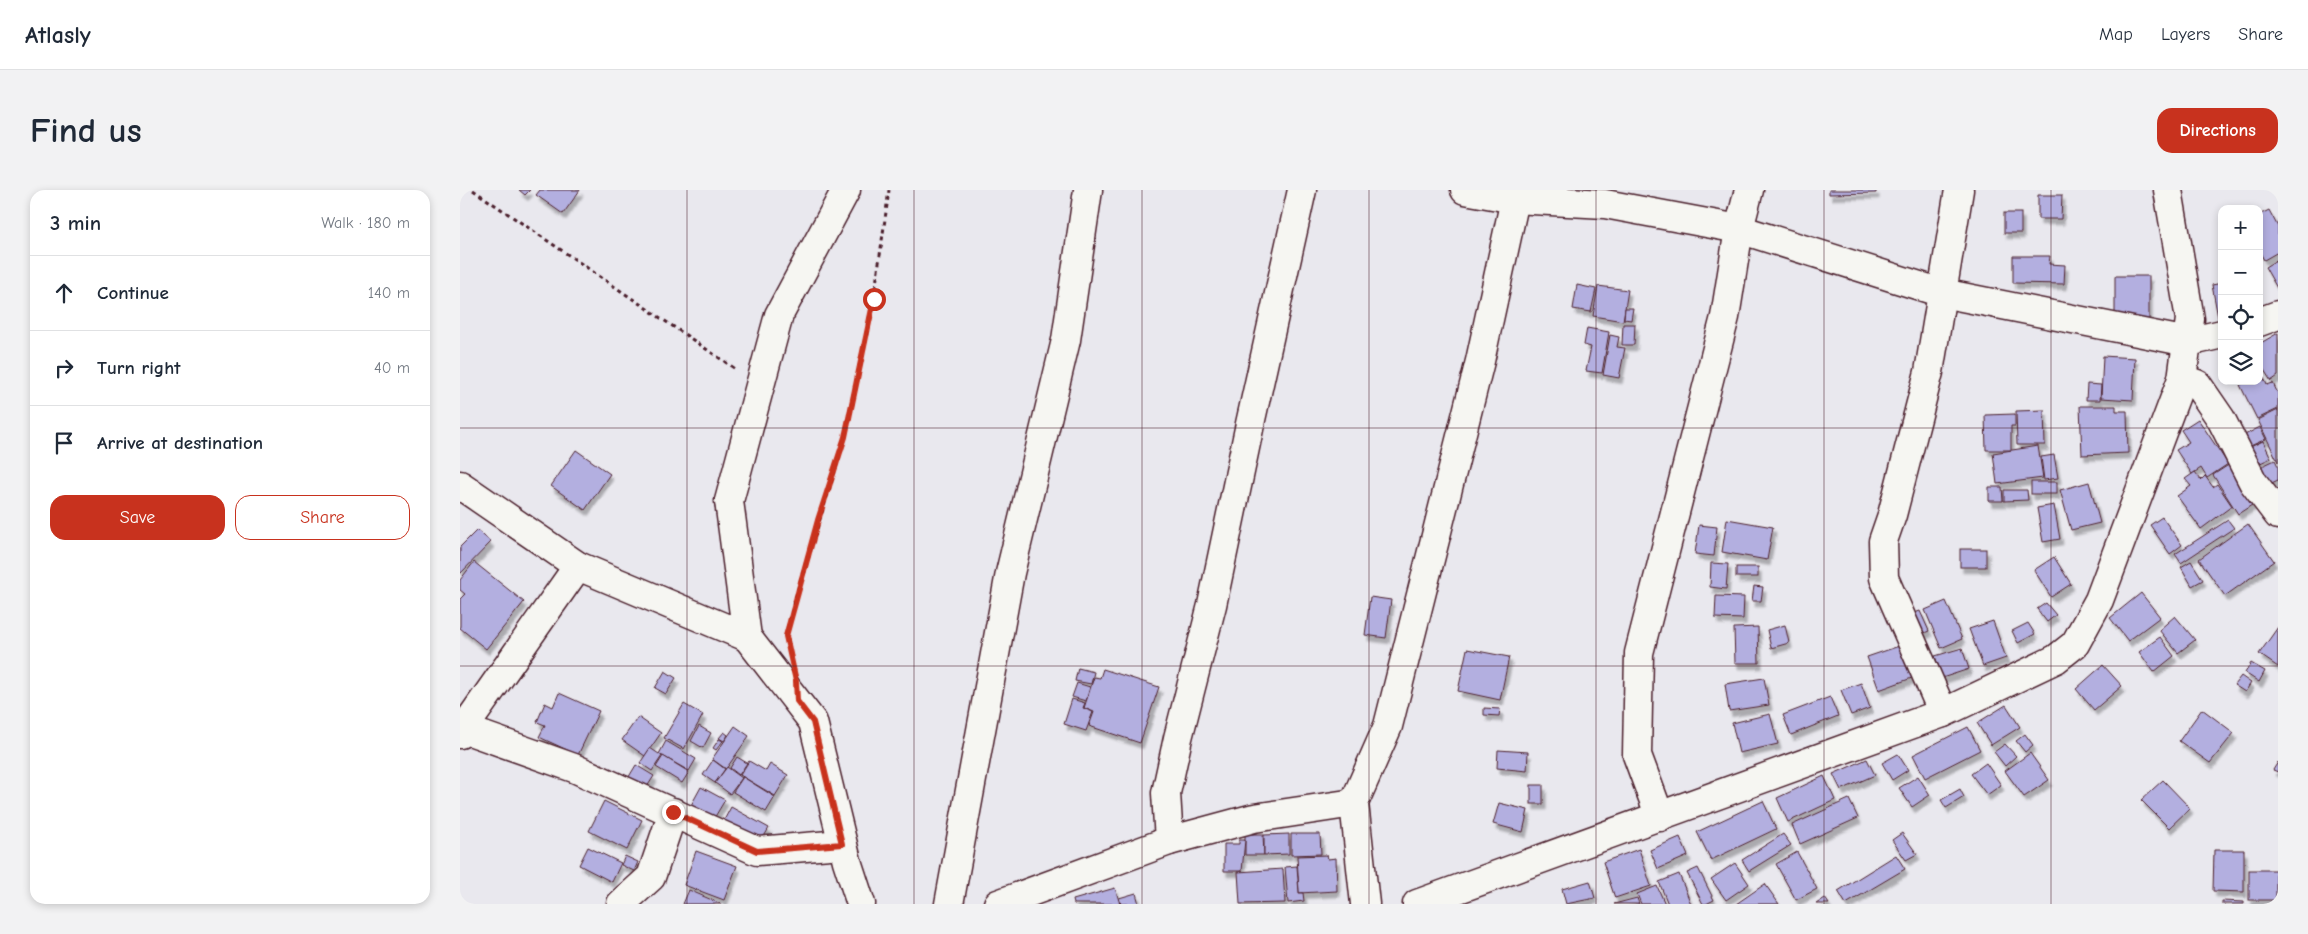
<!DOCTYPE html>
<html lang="en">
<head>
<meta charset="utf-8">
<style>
	:root { --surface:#fff; --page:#f2f2f3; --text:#1f2937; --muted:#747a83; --line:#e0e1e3; --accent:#c8321e }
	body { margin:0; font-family:"Comic Neue",sans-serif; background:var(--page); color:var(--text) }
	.controls { position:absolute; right:15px; top:15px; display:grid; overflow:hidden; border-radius:10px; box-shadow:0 2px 8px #0003 }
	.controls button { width:45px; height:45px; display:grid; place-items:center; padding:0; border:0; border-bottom:1px solid var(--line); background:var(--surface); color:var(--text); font:25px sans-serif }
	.stop { position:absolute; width:15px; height:15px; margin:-11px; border:4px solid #c8321e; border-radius:50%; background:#fff }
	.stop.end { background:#c8321e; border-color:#fff; box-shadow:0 1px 5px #0008 }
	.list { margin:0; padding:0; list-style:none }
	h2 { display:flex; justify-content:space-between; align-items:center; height:65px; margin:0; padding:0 20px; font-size:21px }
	h2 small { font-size:16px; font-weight:400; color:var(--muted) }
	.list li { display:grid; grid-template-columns:32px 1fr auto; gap:15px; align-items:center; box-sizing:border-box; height:75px; padding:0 20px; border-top:1px solid var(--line) }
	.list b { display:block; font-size:19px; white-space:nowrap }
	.list em { font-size:16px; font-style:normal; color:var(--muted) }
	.actions { display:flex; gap:10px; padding:15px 20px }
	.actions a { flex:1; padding:11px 0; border:1px solid var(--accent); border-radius:15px; text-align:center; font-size:18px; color:var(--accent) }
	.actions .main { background:var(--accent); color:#fff }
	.icon { flex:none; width:28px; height:28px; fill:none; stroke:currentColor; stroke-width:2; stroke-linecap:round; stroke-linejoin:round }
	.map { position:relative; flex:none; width:1818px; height:714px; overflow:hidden; border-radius:15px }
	header { display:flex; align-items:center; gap:30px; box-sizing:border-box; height:70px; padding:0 25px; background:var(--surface); border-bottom:1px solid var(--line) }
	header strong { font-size:24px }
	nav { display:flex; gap:28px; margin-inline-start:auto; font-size:18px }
	.intro { display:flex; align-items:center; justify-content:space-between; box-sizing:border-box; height:120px; padding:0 30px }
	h1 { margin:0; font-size:35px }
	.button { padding:12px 22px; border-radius:15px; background:var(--accent); color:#fff; font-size:18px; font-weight:700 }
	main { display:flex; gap:30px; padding:0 30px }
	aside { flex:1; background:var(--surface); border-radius:15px; box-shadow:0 2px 8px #0003 }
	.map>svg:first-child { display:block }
	.building { fill:#b3afe0; stroke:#4a1f2b; filter:url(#shadow) }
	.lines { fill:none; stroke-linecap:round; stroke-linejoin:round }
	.minor-casing { stroke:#4a1f2b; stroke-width:31 }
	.path { stroke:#4a1f2b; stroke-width:3; stroke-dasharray:4 4; stroke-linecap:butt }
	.minor { stroke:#f6f6f2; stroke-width:28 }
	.route { stroke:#c8321e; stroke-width:6 }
	.grid { fill:none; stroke:#4a1f2b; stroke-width:1; stroke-opacity:0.55 }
</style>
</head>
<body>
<header>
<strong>Atlasly</strong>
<nav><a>Map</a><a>Layers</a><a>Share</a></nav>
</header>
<div class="intro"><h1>Find us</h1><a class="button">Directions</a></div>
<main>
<aside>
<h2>3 min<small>Walk · 180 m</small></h2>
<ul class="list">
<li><svg class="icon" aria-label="ahead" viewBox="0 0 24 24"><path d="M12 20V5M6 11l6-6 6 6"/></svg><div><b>Continue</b></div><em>140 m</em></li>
<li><svg class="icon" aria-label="right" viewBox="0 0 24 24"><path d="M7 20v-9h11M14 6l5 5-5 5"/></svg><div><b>Turn right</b></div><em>40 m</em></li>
<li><svg class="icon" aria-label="arrive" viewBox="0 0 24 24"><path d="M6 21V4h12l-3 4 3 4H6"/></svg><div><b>Arrive at destination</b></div></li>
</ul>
<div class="actions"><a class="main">Save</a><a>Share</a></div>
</aside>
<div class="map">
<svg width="1818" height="714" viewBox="0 0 1818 714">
	<defs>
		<filter id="shadow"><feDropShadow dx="3" dy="5.5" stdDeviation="1" flood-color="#0004"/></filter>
	</defs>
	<rect width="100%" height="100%" fill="#e9e8ee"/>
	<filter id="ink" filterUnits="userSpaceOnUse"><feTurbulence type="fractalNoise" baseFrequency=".02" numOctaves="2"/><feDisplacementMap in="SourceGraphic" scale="10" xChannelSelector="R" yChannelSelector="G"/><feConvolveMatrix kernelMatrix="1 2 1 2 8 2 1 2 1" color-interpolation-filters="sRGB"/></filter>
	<g filter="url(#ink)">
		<g class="building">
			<polygon points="59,0 70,0 65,5"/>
			<polygon points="80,0 120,0 103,24 76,5"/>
			<polygon points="1369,0 1416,0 1416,3 1369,4"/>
			<polygon points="1578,5 1602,5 1601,29 1578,29"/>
			<polygon points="1809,20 1818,37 1818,62 1804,70 1799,61 1799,25"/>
			<rect x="1544" y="23" width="17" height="20"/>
			<polygon points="1553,66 1590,66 1589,74 1605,75 1604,94 1553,93"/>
			<polygon points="1818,69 1818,97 1817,98 1805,77"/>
			<rect x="1655" y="86" width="34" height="47"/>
			<polygon points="1762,93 1762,132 1759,133 1752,95"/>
			<polygon points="1117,95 1136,99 1131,122 1113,119"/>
			<polygon points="1138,96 1168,100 1163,131 1133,126"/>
			<polygon points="1165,118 1173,118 1171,130 1164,129"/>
			<polygon points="1163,134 1175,134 1174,155 1162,155"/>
			<polygon points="1127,138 1149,142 1142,183 1126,181 1131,157 1124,155"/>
			<polygon points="1818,143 1818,186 1811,191 1799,172 1799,154"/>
			<polygon points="1150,145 1159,147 1157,157 1165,158 1159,188 1143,185"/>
			<polygon points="1643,166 1675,168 1673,210 1641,208"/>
			<polygon points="1802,184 1807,195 1813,193 1818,204 1818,219 1797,229 1780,195 1788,191 1799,191 1799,186"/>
			<polygon points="1627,194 1641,195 1640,210 1626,210"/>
			<polygon points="1620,216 1656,216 1656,221 1667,221 1668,263 1622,265"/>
			<polygon points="1584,220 1585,255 1557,255 1556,221"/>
			<polygon points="1818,220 1818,272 1798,230"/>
			<polygon points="1555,224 1555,236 1551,236 1551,260 1526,260 1525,225"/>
			<polygon points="1738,229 1768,274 1747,288 1741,278 1732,284 1716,260 1729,252 1721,240"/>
			<polygon points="1800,237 1806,249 1786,258 1781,247"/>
			<polygon points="1803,251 1811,268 1794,276 1786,259"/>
			<polygon points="1578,256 1583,288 1537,294 1533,263"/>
			<polygon points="116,260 150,284 125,320 91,296"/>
			<polygon points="1594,265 1598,288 1584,290 1581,267"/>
			<polygon points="1815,270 1818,276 1818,290 1805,296 1796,279"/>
			<polygon points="1770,274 1795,313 1778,324 1753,285"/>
			<polygon points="1735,282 1741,290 1745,286 1753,297 1757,294 1772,316 1741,339 1717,306 1731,296 1725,289"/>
			<rect x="1571" y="292" width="26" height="12"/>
			<polygon points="1629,292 1640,333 1611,340 1600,300"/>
			<polygon points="1529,297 1542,297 1543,311 1529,311"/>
			<polygon points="1544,300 1567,300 1568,310 1544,311"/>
			<polygon points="1594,315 1600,349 1583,352 1577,318"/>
			<polygon points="1702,327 1722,355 1710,364 1690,335"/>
			<polygon points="1267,329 1313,337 1307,370 1262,362"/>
			<polygon points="1768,330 1774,338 1721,373 1715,364"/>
			<polygon points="1788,334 1814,371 1765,406 1739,369"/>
			<polygon points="1239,335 1257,337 1254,366 1235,364"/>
			<polygon points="17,340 31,352 0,384 0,357"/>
			<rect x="1500" y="359" width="26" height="18"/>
			<polygon points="1594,367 1611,394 1591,407 1574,380"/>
			<polygon points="1731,371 1743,390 1732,396 1721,377"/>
			<polygon points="14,372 64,412 26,459 0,438 0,409 5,404 0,400 0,390"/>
			<polygon points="1251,373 1268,374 1266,399 1250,397"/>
			<rect x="1276" y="377" width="22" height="10"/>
			<polygon points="1294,396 1303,397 1301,411 1292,411"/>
			<polygon points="1681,403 1700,427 1668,451 1650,428"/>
			<polygon points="1256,406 1284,407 1283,429 1255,428"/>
			<polygon points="910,407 931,410 926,448 905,445"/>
			<polygon points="1486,411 1502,449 1481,458 1465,420"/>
			<polygon points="1586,413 1596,425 1587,432 1577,419"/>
			<polygon points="1460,421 1469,441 1457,446 1449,425"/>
			<polygon points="1715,426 1735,450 1718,463 1699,440"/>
			<polygon points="1533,431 1546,468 1523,476 1509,439"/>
			<polygon points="1568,433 1575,444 1558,453 1552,441"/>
			<polygon points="1325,435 1329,453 1311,458 1307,440"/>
			<polygon points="1298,437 1299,473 1275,473 1274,438"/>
			<polygon points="1818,437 1818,477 1799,464"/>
			<polygon points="1700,447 1714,466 1694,482 1679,462"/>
			<polygon points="1448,453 1460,485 1419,500 1407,467"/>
			<polygon points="1502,458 1509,479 1482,488 1475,466"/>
			<polygon points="1007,459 1049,467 1040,510 998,501"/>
			<polygon points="1791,473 1805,481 1799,492 1785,483"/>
			<polygon points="1643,475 1662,496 1634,520 1616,499"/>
			<polygon points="618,478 634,482 631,494 615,491"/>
			<polygon points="643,479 699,497 680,553 629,536 634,522 624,518 634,487 640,488"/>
			<polygon points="205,481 216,488 206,504 195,498"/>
			<polygon points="1781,486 1791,493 1785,502 1774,495"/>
			<polygon points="1304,488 1309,515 1269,521 1265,494"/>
			<polygon points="617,493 630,497 626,511 612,507"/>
			<polygon points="1401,493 1410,518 1391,525 1381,500"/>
			<polygon points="99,503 139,521 118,565 79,547 85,535 77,532 85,513 93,517"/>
			<polygon points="1370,507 1378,526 1331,545 1323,525"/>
			<polygon points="612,509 625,513 623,518 633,522 626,541 604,534"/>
			<polygon points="224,514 243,525 224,559 204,548"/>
			<polygon points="1546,515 1560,537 1531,555 1517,533"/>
			<polygon points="1024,518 1040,519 1039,526 1024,525"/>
			<polygon points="1742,519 1774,543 1750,573 1719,551"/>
			<polygon points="1310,524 1318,554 1279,563 1272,533"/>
			<polygon points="178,527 201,543 185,566 162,550"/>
			<polygon points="239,536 251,543 243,558 231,551"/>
			<polygon points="275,536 289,546 266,579 252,569"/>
			<polygon points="1508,537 1520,560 1465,588 1453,565"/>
			<polygon points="264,542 268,545 264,551 259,548"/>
			<polygon points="1565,544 1573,555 1565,562 1556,551"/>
			<polygon points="259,549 263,551 256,560 253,558"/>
			<polygon points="206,551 236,569 229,581 199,564"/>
			<polygon points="1545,554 1556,566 1545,576 1534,562"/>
			<polygon points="190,558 202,566 192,581 180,573"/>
			<polygon points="1038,560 1068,562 1067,581 1037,578"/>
			<polygon points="1570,563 1589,590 1564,607 1545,581"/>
			<polygon points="1438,564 1448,580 1432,590 1422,573"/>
			<polygon points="203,566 229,582 222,593 196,577"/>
			<polygon points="277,567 287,573 279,585 270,578"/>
			<polygon points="1407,569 1415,585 1381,600 1373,584"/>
			<polygon points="253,570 265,579 255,593 243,585"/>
			<polygon points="289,571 306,581 310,574 328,585 315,606 280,585"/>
			<polygon points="1818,572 1818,582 1813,580"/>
			<polygon points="1526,573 1541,595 1527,605 1511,584"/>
			<polygon points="176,575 194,586 185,600 167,590"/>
			<polygon points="267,577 282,588 270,604 255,593"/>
			<polygon points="1364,586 1375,610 1328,632 1317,608"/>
			<polygon points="1458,586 1470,605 1452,617 1439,598"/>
			<polygon points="283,587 315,607 306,622 273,602"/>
			<polygon points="1703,590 1730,618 1709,638 1681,610"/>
			<rect x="1071" y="595" width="12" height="19"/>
			<polygon points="241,597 265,610 253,630 230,617"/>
			<polygon points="1500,599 1504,607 1486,618 1481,610"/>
			<polygon points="1389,609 1398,628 1340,654 1332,635"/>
			<polygon points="144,611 182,630 167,660 129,641"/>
			<polygon points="1303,611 1316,639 1251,670 1237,642"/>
			<polygon points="1039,613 1068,620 1063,642 1033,634"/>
			<polygon points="271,617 309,638 299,655 262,634"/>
			<polygon points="1442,643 1457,664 1446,670 1432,650"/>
			<polygon points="785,644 803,644 804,665 785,665"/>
			<polygon points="829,644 829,664 804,665 804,645"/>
			<polygon points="831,644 860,644 861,664 831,665"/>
			<polygon points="1323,644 1331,655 1289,681 1282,670"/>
			<polygon points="1220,647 1228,666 1198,679 1190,660"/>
			<polygon points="779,650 785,650 782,681 764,681 764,654 779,654"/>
			<polygon points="128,657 161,673 152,692 119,675"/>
			<polygon points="1179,659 1191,696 1155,708 1143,672"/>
			<polygon points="1754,660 1784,660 1784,702 1753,701"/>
			<polygon points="236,661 277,676 264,710 224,695"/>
			<polygon points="1337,662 1357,699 1336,710 1316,674"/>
			<polygon points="867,665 868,669 876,668 877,701 839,703 837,666"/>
			<polygon points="1436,665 1445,679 1386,714 1378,701"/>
			<polygon points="165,666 178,672 174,681 161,675"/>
			<polygon points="1275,673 1289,694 1266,710 1251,689"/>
			<polygon points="837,676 839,703 843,703 844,711 828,713 825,677"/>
			<polygon points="1238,678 1254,710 1246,714 1243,714 1227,683"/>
			<polygon points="823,679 825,713 780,714 778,682"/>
			<rect x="1789" y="680" width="27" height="30"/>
			<polygon points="1219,684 1231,714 1208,714 1199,692"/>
			<polygon points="1130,691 1135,708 1106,714 1102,699"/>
			<polygon points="1305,694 1319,714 1276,714"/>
			<polygon points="1197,696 1205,714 1181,714 1177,704"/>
			<polygon points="655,698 660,714 614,714 613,710"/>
			<polygon points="229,700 261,714 223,714"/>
			<polygon points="676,703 679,714 661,714 659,708"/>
			<polygon points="1177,708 1179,714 1154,714"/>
			<polygon points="1365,708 1369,714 1356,714"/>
			<polygon points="1762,711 1784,712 1784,714 1762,714"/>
		</g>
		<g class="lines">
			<defs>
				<g id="minor">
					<polyline points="1005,0 1055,9 1145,14 1279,39 1482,103 1728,152 1762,144"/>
					<polyline points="1799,132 1818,125"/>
					<polyline points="1722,189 1737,194 1761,229 1793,292 1818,325"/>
					<polyline points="0,295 118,376"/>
					<polyline points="287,447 353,532 387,671 401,714"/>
					<polyline points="1483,523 1424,388 1423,351 1432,325 1469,182 1499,0"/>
					<polyline points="4,539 114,578 297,661 382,654"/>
					<polyline points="0,544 118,376 287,447 269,311 319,125 386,0"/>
					<polyline points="1200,627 1177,565 1179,463 1265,127 1279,39 1289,0"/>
					<polyline points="709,651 706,603 718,548 752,415 790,234 842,0"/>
					<polyline points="161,714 191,687 213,622"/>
					<polyline points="489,714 550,383 606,150 628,0"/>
					<polyline points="538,714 709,651 794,628 894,613"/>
					<polyline points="905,714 894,613 928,536 1020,171 1057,0"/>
					<polyline points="957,714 1483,523 1596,469 1615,454 1639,410 1722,189 1730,129 1708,0"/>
				</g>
			</defs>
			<use href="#minor" class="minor-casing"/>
			<g class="path">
				<polyline points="13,0 277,180"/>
				<polyline points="328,454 326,446 337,403 385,247 414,109 429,0"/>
			</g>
			<use href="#minor" class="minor"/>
		</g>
	</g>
	<g class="lines" filter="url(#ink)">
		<polyline class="route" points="213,622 297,661 382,654 353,532 337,511 336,491 326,446 358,330 385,247 414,109"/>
	</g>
	<path class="grid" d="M227,0V714M454,0V714M682,0V714M909,0V714M1136,0V714M1364,0V714M1591,0V714M0,238H1818M0,476H1818"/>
</svg>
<div class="controls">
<button>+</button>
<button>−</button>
<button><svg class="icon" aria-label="locate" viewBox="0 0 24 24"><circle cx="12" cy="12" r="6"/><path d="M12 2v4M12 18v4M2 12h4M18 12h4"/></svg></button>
<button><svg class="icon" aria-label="layers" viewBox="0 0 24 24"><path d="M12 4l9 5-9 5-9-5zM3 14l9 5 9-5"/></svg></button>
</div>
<div class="stop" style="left:414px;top:109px"></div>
<div class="stop end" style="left:213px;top:622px"></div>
</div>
</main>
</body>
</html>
